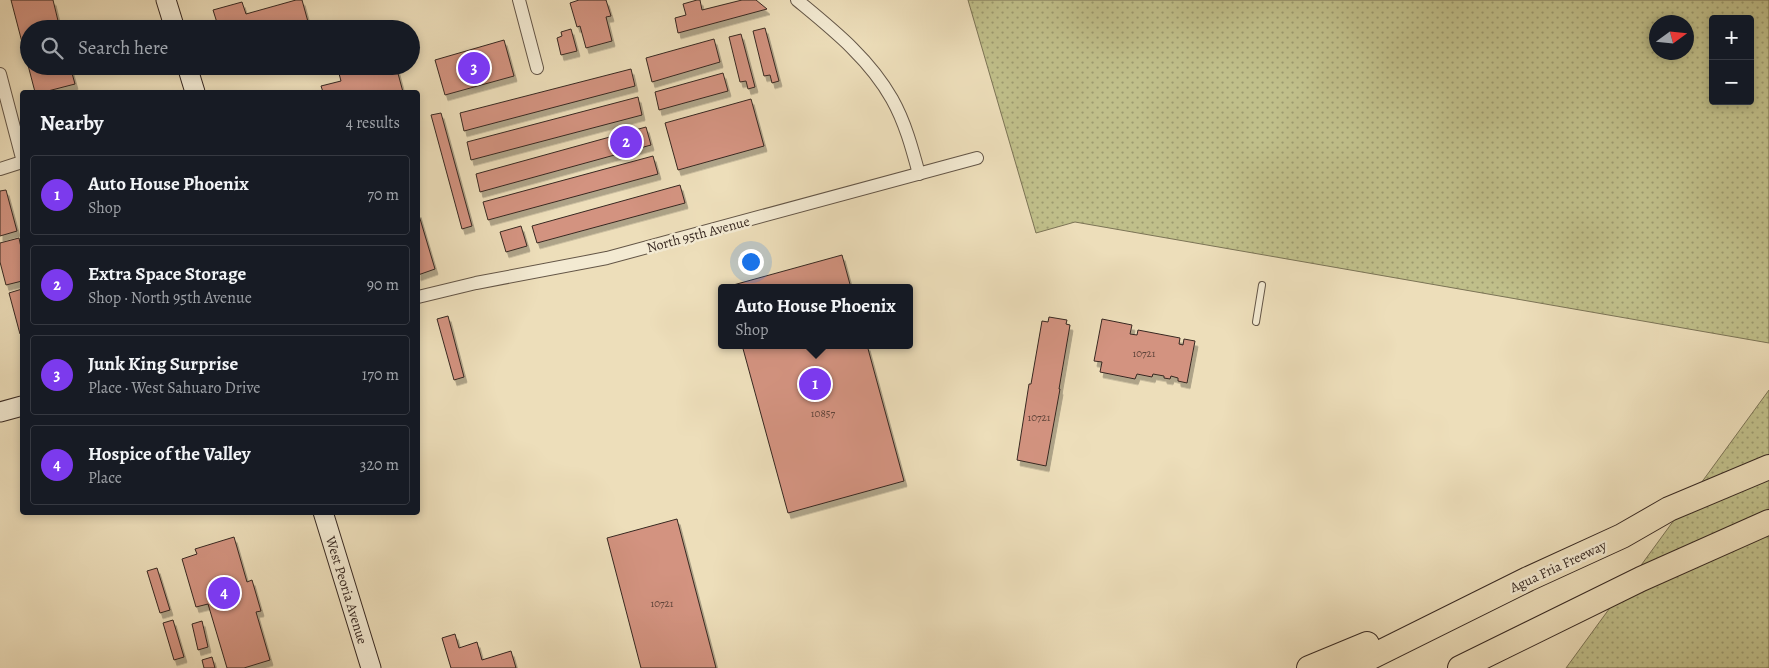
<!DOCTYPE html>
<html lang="en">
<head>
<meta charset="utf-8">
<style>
	:root { --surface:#171b24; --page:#242831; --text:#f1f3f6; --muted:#9ea1a6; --line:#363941; --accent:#7c3aed }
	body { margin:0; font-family:Alegreya,serif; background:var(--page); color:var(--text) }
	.controls { position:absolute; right:15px; top:15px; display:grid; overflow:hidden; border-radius:5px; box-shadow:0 2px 8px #0003 }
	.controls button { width:45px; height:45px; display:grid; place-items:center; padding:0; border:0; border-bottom:1px solid var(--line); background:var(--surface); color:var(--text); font:25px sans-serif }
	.compass { position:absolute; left:1649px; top:15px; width:45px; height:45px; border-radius:50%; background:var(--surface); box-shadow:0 2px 8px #0003; rotate:75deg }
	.you { position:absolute; left:750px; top:261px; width:18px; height:18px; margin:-12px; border:4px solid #fff; border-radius:50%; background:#1a73e8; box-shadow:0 0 0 8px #1a73e833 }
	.badge { display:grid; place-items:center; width:32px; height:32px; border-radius:50%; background:var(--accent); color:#fff; font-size:16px; font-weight:700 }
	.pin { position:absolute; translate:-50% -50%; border:2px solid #fff; box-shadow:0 1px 5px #0006 }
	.popup { position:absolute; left:718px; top:284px; width:195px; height:65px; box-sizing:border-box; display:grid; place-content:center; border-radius:5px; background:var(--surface); filter:drop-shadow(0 1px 4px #0005); font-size:16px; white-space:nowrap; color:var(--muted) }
	.popup b { font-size:19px; color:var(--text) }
	.popup::after { content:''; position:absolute; left:50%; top:100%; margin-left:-10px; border:10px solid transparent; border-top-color:var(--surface) }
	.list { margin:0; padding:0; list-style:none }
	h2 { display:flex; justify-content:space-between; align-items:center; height:65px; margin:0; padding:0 20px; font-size:21px }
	h2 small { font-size:16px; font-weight:400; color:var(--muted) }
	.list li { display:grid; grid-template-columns:32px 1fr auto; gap:15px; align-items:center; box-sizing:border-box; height:80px; margin:0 10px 10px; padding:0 10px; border:1px solid var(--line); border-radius:5px }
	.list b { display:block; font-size:19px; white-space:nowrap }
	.list p { margin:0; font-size:16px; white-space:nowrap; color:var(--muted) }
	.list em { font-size:16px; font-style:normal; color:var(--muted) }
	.icon { flex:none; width:28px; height:28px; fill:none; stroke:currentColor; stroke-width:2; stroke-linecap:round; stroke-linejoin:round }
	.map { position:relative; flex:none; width:1769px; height:668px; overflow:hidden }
	.search { position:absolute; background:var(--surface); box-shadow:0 2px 8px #0003; left:20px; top:20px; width:400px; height:55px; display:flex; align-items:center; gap:12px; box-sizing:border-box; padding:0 18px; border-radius:28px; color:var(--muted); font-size:19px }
	.panel { position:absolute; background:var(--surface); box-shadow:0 2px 8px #0003; left:20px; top:90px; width:400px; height:425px; border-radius:5px }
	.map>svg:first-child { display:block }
	.grass { fill:url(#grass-dots); stroke:#7c7456; fill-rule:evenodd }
	.building { fill:#d39380; stroke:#372821; filter:url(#shadow) }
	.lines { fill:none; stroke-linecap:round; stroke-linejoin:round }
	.lane-casing { stroke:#645647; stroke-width:8 }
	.street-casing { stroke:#645647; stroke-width:14 }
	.secondary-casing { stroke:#372821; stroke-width:21 }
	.highway-casing { stroke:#372821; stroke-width:26 }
	.lane { stroke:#f3ead2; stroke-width:6 }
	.street { stroke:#f3ead2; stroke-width:12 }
	.secondary { stroke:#f3ead2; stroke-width:19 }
	.highway { stroke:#eddeba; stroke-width:24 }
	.labels { text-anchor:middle; stroke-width:5; stroke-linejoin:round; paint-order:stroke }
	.number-label { font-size:11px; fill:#5e4339 }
	.street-label { font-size:14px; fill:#372821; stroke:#f3ead2 }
</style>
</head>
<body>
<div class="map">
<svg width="1769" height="668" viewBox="0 0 1769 668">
	<defs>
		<pattern id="grass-dots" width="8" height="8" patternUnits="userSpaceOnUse" patternTransform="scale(1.25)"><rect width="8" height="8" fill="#c0bf8a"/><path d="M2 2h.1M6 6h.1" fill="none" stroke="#9d9b70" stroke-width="1.8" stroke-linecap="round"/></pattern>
		<filter id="shadow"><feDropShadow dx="3" dy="5.5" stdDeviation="0" flood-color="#0004"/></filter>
	</defs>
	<rect width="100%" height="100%" fill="#eddeba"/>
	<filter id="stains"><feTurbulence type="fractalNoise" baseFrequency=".004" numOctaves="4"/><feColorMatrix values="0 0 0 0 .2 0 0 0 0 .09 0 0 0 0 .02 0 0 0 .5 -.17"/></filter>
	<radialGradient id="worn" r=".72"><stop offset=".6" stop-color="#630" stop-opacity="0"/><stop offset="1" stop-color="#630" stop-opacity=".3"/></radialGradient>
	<g class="grass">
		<path d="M968,0H1769V343L1075,222L1036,233ZM1713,19H1750V101H1713ZM1656,22H1686V52H1656Z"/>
		<polygon points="1769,390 1769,668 1566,668"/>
	</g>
	<g class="building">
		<polygon points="11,0 53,0 60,29 29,29 29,66 70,66 75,84 44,92 35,92"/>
		<polygon points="296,0 302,0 310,29 219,29 213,10 242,2 246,14"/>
		<polygon points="579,0 606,0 611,16 606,17 612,41 586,48 580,26 577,27 570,3"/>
		<polygon points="697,0 700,0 702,10 742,0 756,0 767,9 678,33 675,18 686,15 683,4"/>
		<polygon points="765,28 779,81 772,83 770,75 764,76 753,31"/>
		<polygon points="571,29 577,51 561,55 557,38 562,36 561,32"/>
		<polygon points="741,34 755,87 748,89 746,81 740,82 729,37"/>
		<polygon points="714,39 720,62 652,82 646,58"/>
		<polygon points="504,40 514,76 445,95 435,60"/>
		<polygon points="337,66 396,66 403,92 383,92 382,91 375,92 323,92 321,86 341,81"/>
		<polygon points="631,69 635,86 464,131 460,113"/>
		<polygon points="723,73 728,91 659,110 655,92"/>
		<polygon points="638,97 642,115 471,160 467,142"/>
		<polygon points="751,99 764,146 678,170 665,123"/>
		<polygon points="441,113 472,226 462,229 431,115"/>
		<polygon points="646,127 651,145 480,192 476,174"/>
		<polygon points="653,156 658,174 488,220 483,202"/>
		<polygon points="680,185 685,203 537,243 532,226"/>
		<polygon points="6,190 17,231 0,236 0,191"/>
		<polygon points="418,212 435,269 418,275"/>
		<polygon points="521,226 527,246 506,252 500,232"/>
		<polygon points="19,238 22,252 22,281 6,285 0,262 0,243"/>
		<polygon points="842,255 851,288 726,288 726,287"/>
		<polygon points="22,289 22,333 20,334 9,293"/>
		<polygon points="448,316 464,377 454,380 437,319"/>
		<polygon points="1049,317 1067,320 1066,324 1070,325 1059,389 1060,389 1046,466 1017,460 1029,384 1031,384 1042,321 1048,322"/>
		<polygon points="1102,319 1132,325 1130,334 1137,335 1138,330 1180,338 1179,344 1183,345 1184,339 1195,341 1187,383 1178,381 1178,378 1171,376 1170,379 1164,378 1164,376 1153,374 1152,377 1137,374 1135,379 1100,372 1102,362 1094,361"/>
		<polygon points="742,345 867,345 904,481 788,513"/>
		<polygon points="677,519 716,668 641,668 607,538"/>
		<polygon points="234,537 247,582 252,580 261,611 256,612 270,660 244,668 227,668 208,604 196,607 182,559 197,554 195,549"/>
		<polygon points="157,568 170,610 160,613 147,571"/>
		<polygon points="173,620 184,657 174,660 163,623"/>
		<polygon points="202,621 208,647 198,650 192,624"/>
		<polygon points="455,634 459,648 477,642 482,660 511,651 516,668 451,668 442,638"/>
		<polygon points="212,657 215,668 204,668 202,660"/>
	</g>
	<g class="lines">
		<defs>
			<polyline id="lane" points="1256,322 1262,285"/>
			<g id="street">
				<polyline points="519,0 537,68"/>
				<path d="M797,0C832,29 869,58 892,99C905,122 912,148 919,174"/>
				<polyline points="0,74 22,158"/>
				<polyline points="0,169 22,162"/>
				<polyline points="418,297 476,283 607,258 977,158"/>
			</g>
			<g id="secondary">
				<polyline points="166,0 175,29"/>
				<polyline points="187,66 195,92"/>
				<polyline points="0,412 22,406"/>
				<polyline points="323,512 371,668"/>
			</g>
			<g id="highway">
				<polyline points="1309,668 1367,644"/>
				<polyline points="1349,668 1528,579 1622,536 1669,509 1769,467"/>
				<polyline points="1460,668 1641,579 1769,522"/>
			</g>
		</defs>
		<use href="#lane" class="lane-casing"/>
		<use href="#street" class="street-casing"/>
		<use href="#secondary" class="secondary-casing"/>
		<use href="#highway" class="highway-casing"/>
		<use href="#lane" class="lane"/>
		<use href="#street" class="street"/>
		<use href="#secondary" class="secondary"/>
		<use href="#highway" class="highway"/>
	</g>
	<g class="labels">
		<g class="number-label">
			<text x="1144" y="357">10721</text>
			<text x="823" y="417">10857</text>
			<text x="1039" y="421">10721</text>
			<text x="662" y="607">10721</text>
		</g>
		<g class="street-label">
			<text transform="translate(698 234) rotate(-15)" y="5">North 95th Avenue</text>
			<text transform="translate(1558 566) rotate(-25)" y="5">Agua Fria Freeway</text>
			<text transform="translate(347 590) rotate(73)" y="5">West Peoria Avenue</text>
		</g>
	</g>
	<rect width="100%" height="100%" filter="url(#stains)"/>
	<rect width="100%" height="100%" fill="url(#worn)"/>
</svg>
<div class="controls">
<button>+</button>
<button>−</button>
</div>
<svg class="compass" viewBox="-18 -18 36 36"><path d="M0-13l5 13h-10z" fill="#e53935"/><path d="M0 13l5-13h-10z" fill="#9ea1a6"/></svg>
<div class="you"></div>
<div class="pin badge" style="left:815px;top:384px">1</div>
<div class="popup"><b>Auto House Phoenix</b>Shop</div>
<div class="pin badge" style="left:626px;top:142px">2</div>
<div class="pin badge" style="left:474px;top:68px">3</div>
<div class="pin badge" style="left:224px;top:593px">4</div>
<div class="search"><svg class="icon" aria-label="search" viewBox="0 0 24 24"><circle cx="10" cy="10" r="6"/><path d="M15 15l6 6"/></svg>Search here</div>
<section class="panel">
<h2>Nearby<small>4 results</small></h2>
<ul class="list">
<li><span class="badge">1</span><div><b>Auto House Phoenix</b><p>Shop</p></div><em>70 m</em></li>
<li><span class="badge">2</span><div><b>Extra Space Storage</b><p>Shop · North 95th Avenue</p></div><em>90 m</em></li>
<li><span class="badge">3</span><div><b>Junk King Surprise</b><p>Place · West Sahuaro Drive</p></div><em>170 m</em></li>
<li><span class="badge">4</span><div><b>Hospice of the Valley</b><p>Place</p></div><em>320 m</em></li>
</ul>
</section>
</div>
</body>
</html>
